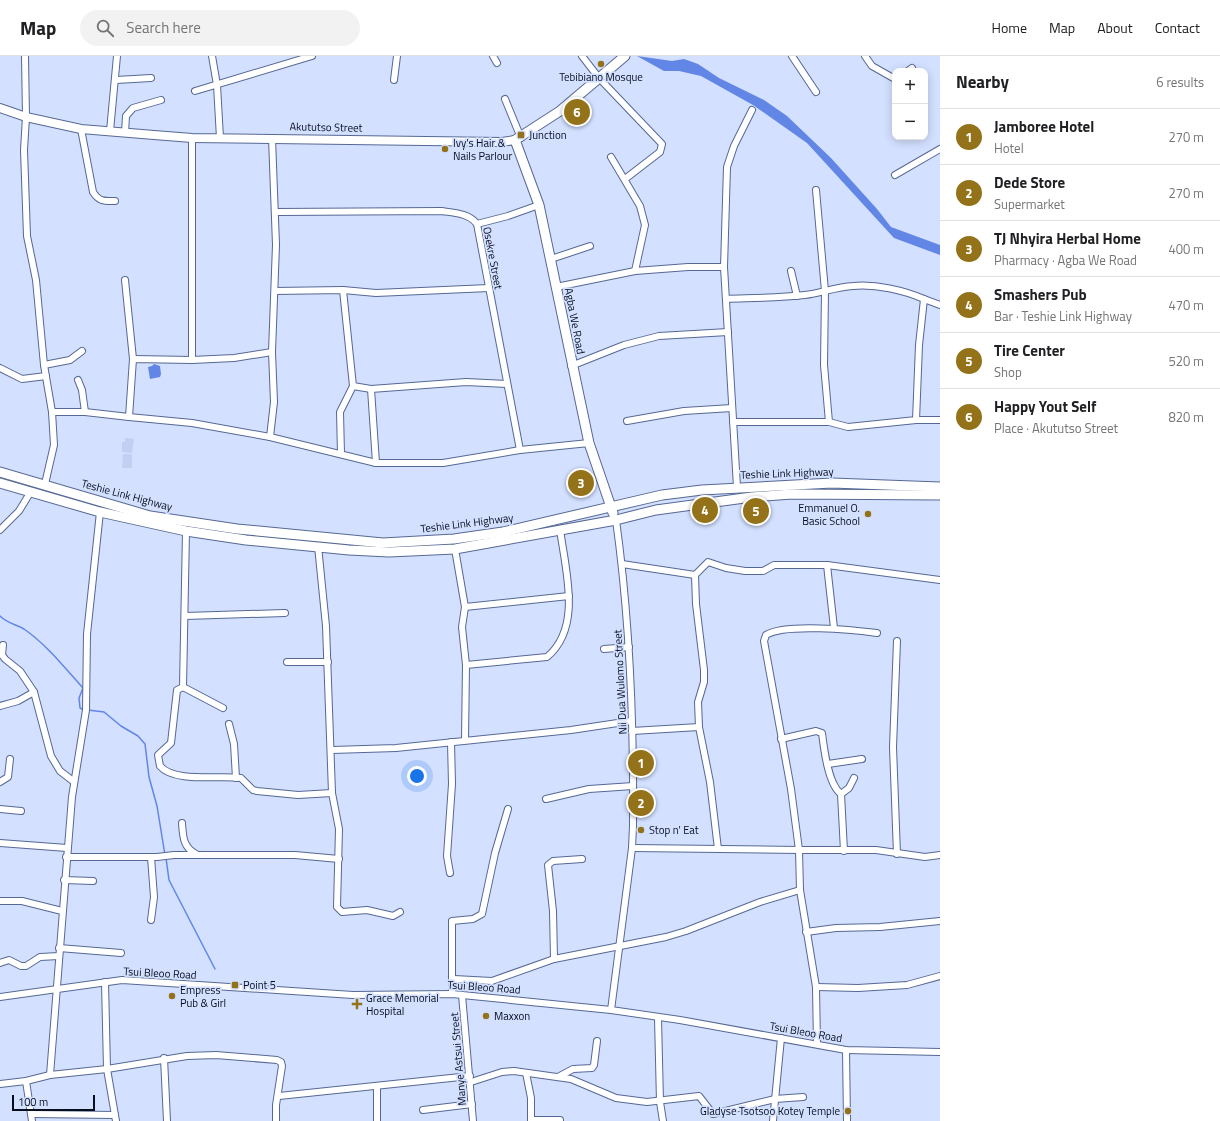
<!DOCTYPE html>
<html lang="en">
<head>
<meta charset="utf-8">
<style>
	:root { --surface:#fff; --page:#f2f2f2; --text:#202124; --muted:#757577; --line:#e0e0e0; --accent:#937219 }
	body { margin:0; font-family:"Titillium Web",sans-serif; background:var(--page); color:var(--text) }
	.controls { position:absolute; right:12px; top:12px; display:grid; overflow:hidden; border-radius:8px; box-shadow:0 2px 10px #0003 }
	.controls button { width:36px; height:36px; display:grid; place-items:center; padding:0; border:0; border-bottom:1px solid var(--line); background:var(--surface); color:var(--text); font:20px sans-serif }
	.scale { position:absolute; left:12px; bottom:10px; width:83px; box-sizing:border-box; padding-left:4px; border:2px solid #060d1d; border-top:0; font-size:11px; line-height:14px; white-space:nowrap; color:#060d1d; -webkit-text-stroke:3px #d3e0ff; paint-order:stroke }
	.you { position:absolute; left:417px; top:720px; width:14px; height:14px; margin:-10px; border:3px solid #fff; border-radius:50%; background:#1a73e8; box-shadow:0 0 0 6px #1a73e833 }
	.badge { display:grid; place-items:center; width:26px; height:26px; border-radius:50%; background:var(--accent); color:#fff; font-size:13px; font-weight:700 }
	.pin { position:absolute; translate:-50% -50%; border:2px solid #fff; box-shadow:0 1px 4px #0006 }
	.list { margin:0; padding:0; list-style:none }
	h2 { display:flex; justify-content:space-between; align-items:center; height:52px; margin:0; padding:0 16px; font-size:17px }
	h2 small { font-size:13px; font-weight:400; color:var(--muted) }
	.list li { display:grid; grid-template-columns:26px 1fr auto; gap:12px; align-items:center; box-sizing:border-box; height:56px; padding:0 16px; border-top:1px solid var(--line) }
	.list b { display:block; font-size:15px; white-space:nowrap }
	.list p { margin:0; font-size:13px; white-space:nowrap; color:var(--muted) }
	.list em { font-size:13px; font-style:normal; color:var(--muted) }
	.icon { flex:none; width:22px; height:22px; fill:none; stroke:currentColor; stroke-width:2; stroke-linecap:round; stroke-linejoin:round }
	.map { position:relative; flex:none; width:940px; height:1065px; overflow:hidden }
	header { display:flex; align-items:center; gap:24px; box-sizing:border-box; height:56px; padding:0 20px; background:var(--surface); border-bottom:1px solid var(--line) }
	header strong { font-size:19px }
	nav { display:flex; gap:22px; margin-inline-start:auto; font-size:14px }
	.search { width:280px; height:36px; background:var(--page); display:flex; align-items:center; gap:10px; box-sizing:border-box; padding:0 14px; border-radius:22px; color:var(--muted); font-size:15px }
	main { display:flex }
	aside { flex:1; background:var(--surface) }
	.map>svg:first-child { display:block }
	.built { fill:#c1d0f2 }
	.water { fill:#6186e6 }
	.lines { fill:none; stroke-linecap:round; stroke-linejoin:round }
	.stream { stroke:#6186e6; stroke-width:1.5 }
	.minor-casing { stroke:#556895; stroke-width:8 }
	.tertiary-casing { stroke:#556895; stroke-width:10 }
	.secondary-casing { stroke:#556895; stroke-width:11 }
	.minor { stroke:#fff; stroke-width:6 }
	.tertiary { stroke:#fff; stroke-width:8 }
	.secondary { stroke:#fff; stroke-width:9 }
	.poi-dot { fill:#937219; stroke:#d3e0ff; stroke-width:1.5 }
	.labels { text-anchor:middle; stroke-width:3.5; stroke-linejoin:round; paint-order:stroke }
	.poi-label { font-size:11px; fill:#060d1d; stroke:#d3e0ff; text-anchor:start }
	.street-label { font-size:11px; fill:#060d1d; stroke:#d3e0ff }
</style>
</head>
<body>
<header>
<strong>Map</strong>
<div class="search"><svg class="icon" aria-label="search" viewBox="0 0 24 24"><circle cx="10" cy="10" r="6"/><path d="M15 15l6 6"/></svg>Search here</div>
<nav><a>Home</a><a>Map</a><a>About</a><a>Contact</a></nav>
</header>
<main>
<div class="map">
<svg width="940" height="1065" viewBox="0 0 940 1065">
	<rect width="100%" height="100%" fill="#d3e0ff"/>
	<g class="built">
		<polygon points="125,382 134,383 132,397 122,396 122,386 125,386"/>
		<polygon points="123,398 132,398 132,412 122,412"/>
	</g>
	<g class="water">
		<polygon points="637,0 672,5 684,3 698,8 719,22 764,44 787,60 831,102 877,153 891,171 940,189 940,199 894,182 807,87 753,49 701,20 679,15 664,15"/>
		<polygon points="154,308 160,310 161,318 160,321 150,323 148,311 152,310"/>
	</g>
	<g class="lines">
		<g class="stream">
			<path d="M0,560C8,568 16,568 24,573C47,589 65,612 83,632L79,642L80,652L84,654"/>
			<polyline points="88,654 104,656 121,670 138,680 145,688 149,721 157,750 165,799"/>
			<polyline points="166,802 169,824 215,913"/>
		</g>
		<defs>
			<g id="minor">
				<polyline points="25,0 26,61 24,94 27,180 36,224 44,309 52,356 54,389 45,428"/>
				<polyline points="212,0 217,29 220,82"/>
				<polyline points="493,0 497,7"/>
				<polyline points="582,0 599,22 662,88 660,96 625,123"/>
				<polyline points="792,0 816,36"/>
				<polyline points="865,0 872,10 895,23"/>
				<polyline points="908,15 912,12"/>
				<polyline points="116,24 151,22"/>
				<polyline points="394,24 397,0"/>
				<polyline points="195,35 312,0"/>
				<polyline points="505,43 521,82"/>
				<path d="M81,73L93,136C99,146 105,145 115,145"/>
				<polyline points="110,75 117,0"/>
				<polyline points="125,77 126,60 133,52 161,44"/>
				<polyline points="192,82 192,304"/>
				<polyline points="272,82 276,189 272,296 274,346 270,381 376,407 443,407 520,394 589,387"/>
				<polyline points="611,101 640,150 645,169 635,215"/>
				<polyline points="895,119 940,93"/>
				<polyline points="816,134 825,235 824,309 829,366"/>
				<path d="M276,156L442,155C454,157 469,157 477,168L520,394"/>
				<polyline points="477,168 508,160 539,149"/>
				<polyline points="551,203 590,190"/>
				<polyline points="791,215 797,240"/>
				<polyline points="125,224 133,303"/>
				<polyline points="556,231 635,215 688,211 724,211"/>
				<polyline points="343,234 353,330 371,333 466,326 507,328"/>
				<polyline points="275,235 343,234 376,237 489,232"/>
				<path d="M726,243C752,242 778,242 805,239C821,237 836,231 853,230C876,228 903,234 924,243L919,289L916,364L848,371L829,366H733"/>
				<polyline points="924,243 940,249"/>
				<polyline points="44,309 70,304 82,295"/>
				<polyline points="571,310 624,289 659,280 728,276"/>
				<polyline points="0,312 22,323 46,320"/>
				<polyline points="78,324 82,334 85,356"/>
				<polyline points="371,333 376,407"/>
				<polyline points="52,356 85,356 129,361 133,303 192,304 234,302 272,296"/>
				<polyline points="129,361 192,367 270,381"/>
				<polyline points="916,364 940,364"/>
				<polyline points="627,365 684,355 732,352"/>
				<polyline points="341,398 340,356 353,330"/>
				<polyline points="737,431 724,211 727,111 734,90 752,54"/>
				<polyline points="0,474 19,455 30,437"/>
				<path d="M186,475L183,631L177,634L171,687L158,699L160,710C174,727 221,719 241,722L253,734L257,735L298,739L332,737"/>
				<polyline points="318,490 326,570 332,737 339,773 337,851 342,856 367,854 393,860 400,856"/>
				<polyline points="455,493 465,551 462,571 466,609"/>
				<polyline points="622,508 695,519 708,506 726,512 745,515 763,515 774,509 827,509 940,524"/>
				<polyline points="827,509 834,572"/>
				<polyline points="465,551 569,540"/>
				<polyline points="185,560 285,557"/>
				<path d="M877,577C854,574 785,567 766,579L764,585L791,733L799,794H876L925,801L940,799"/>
				<polyline points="897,585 893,691 897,798"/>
				<polyline points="3,589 2,599 5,603 20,615 34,636 51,700 60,715 73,725"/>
				<polyline points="604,593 629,591"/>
				<polyline points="287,606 328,606"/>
				<polyline points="183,631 223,652"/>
				<polyline points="0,650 18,645 34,636"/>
				<polyline points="229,668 234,688 236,722"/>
				<polyline points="699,671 710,726 718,793"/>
				<polyline points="632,675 699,671 698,646 704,626 704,614 696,548 695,519"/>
				<path d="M781,683L816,675L822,677C824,693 828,728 841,738"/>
				<path d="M465,684L466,609L547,601C583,571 565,513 560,473"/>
				<polyline points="332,694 396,692 571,674 631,665"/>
				<polyline points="828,708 862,703"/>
				<polyline points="0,726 8,721 10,703"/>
				<polyline points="546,743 589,733 633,730"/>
				<polyline points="0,753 21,755"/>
				<path d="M182,767C183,781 183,791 196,798"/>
				<polyline points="0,787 67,792"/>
				<polyline points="844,795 841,738 849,732 854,722"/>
				<polyline points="66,801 157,801 174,799 295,799 339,803"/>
				<polyline points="450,817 447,800 452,728 451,686"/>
				<polyline points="64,824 93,825"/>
				<polyline points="800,834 816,931 817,988"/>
				<polyline points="0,845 22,845 62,855"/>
				<polyline points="151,864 154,841 151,801"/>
				<polyline points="806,876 836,872 880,871 940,865"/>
				<polyline points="59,892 121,897"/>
				<polyline points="554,903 553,855 548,809 553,805 582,803"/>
				<polyline points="0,907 9,904 21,910 26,910 40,901 59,900"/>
				<polyline points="454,923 492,925 554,903 666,881 686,875 760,846 800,834 799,794 632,792"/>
				<polyline points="105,926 107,1013 116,1065"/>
				<polyline points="816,931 858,932 907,929 940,920"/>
				<polyline points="452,938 452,865 473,863 482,858 495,797 508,753"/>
				<polyline points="462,939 473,1065"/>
				<polyline points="0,941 122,924 353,939 452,938 611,954 680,964 846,994 940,996"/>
				<path d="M611,954L632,792L633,770C634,667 630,565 616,464"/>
				<polyline points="658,962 660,1046 663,1065"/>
				<polyline points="846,994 847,1065"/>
				<polyline points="164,1002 167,1065"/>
				<polyline points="526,1017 531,1042 531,1065"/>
				<polyline points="50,1019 72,741 86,654 87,578 100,456"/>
				<polyline points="558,1021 573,1013 592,1012 594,1009 597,985"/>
				<polyline points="26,1025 32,1065"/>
				<polyline points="471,1026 502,1016 514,1015 571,1023 616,1042 647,1046 699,1040 713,1058 775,1043 803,1041"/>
				<polyline points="0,1028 26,1025 50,1019 107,1013 187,1000 216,999 277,1004 281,1006 282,1010 276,1049 276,1065"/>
				<polyline points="377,1030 377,1065"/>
				<polyline points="279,1040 470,1020"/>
				<polyline points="423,1054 472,1048"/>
				<polyline points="31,1058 115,1059"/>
				<polyline points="531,1064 560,1064"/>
				<polyline points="773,1065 781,982"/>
			</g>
			<polyline id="tertiary" points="0,52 26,61 81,73 154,79 192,82 502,86 515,84"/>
			<g id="secondary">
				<polyline points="0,416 150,460 237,473 383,487 454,483 503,476 662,439 702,434 832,427 940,431"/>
				<polyline points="0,427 100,456 186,475 246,484 349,494 389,496 455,493 616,464 656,454 752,441 792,438 940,439"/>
				<polyline points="613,457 589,387 539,149 515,84 560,55 625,0"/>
			</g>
		</defs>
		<use href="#minor" class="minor-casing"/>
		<use href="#tertiary" class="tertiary-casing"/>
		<use href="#secondary" class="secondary-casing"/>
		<use href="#minor" class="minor"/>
		<use href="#tertiary" class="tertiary"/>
		<use href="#secondary" class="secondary"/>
	</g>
	<g class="poi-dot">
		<circle cx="601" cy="8" r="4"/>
		<rect x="517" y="75" width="8" height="8" rx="2"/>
		<circle cx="445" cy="93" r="4"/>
		<circle cx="868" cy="458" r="4"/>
		<circle cx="641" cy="774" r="4"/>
		<rect x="231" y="925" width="8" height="8" rx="2"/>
		<circle cx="172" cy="940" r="4"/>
		<path d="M355 942h4v4h4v4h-4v4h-4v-4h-4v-4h4z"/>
		<circle cx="486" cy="960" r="4"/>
		<circle cx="848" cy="1055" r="4"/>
	</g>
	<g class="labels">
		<g class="poi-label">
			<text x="601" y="25" text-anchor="middle">Tebibiano Mosque</text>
			<text x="529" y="83">Junction</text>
			<text x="453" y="91">Ivy's Hair &amp;<tspan x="453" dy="13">Nails Parlour</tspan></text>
			<text x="860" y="456" text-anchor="end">Emmanuel O.<tspan x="860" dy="13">Basic School</tspan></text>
			<text x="649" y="778">Stop n' Eat</text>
			<text x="243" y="933">Point 5</text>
			<text x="180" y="938">Empress<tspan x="180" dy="13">Pub &amp; Girl</tspan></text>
			<text x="366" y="946">Grace Memorial<tspan x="366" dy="13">Hospital</tspan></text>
			<text x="494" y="964">Maxxon</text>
			<text x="840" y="1059" text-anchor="end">Gladyse Tsotsoo Kotey Temple</text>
		</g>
		<g class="street-label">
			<text transform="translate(326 71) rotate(1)" y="4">Akututso Street</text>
			<text transform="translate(493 202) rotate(79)" y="4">Osekre Street</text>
			<text transform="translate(575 265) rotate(79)" y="4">Agba We Road</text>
			<text transform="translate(787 417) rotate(-2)" y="4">Teshie Link Highway</text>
			<text transform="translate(127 439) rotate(15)" y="4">Teshie Link Highway</text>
			<text transform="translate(467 467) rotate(-7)" y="4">Teshie Link Highway</text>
			<text transform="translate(620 626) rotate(-93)" y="4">Nii Dua Wulomo Street</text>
			<text transform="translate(160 917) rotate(3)" y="4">Tsui Bleoo Road</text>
			<text transform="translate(484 931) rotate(4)" y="4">Tsui Bleoo Road</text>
			<text transform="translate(806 976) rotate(10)" y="4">Tsui Bleoo Road</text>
			<text transform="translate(458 1003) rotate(-95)" y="4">Manye Astsui Street</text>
		</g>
	</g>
</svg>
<div class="controls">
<button>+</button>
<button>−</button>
</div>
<div class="scale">100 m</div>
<div class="you"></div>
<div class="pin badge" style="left:641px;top:707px">1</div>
<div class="pin badge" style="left:641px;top:747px">2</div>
<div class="pin badge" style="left:581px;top:427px">3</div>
<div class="pin badge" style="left:705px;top:454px">4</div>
<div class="pin badge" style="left:756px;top:455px">5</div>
<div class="pin badge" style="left:577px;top:56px">6</div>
</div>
<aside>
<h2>Nearby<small>6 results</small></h2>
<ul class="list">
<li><span class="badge">1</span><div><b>Jamboree Hotel</b><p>Hotel</p></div><em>270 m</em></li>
<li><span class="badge">2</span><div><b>Dede Store</b><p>Supermarket</p></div><em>270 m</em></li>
<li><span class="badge">3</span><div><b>TJ Nhyira Herbal Home</b><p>Pharmacy · Agba We Road</p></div><em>400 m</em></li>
<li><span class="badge">4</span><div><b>Smashers Pub</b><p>Bar · Teshie Link Highway</p></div><em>470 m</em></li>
<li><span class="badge">5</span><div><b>Tire Center</b><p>Shop</p></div><em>520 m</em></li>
<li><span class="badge">6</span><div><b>Happy Yout Self</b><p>Place · Akututso Street</p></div><em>820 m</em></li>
</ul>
</aside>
</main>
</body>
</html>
